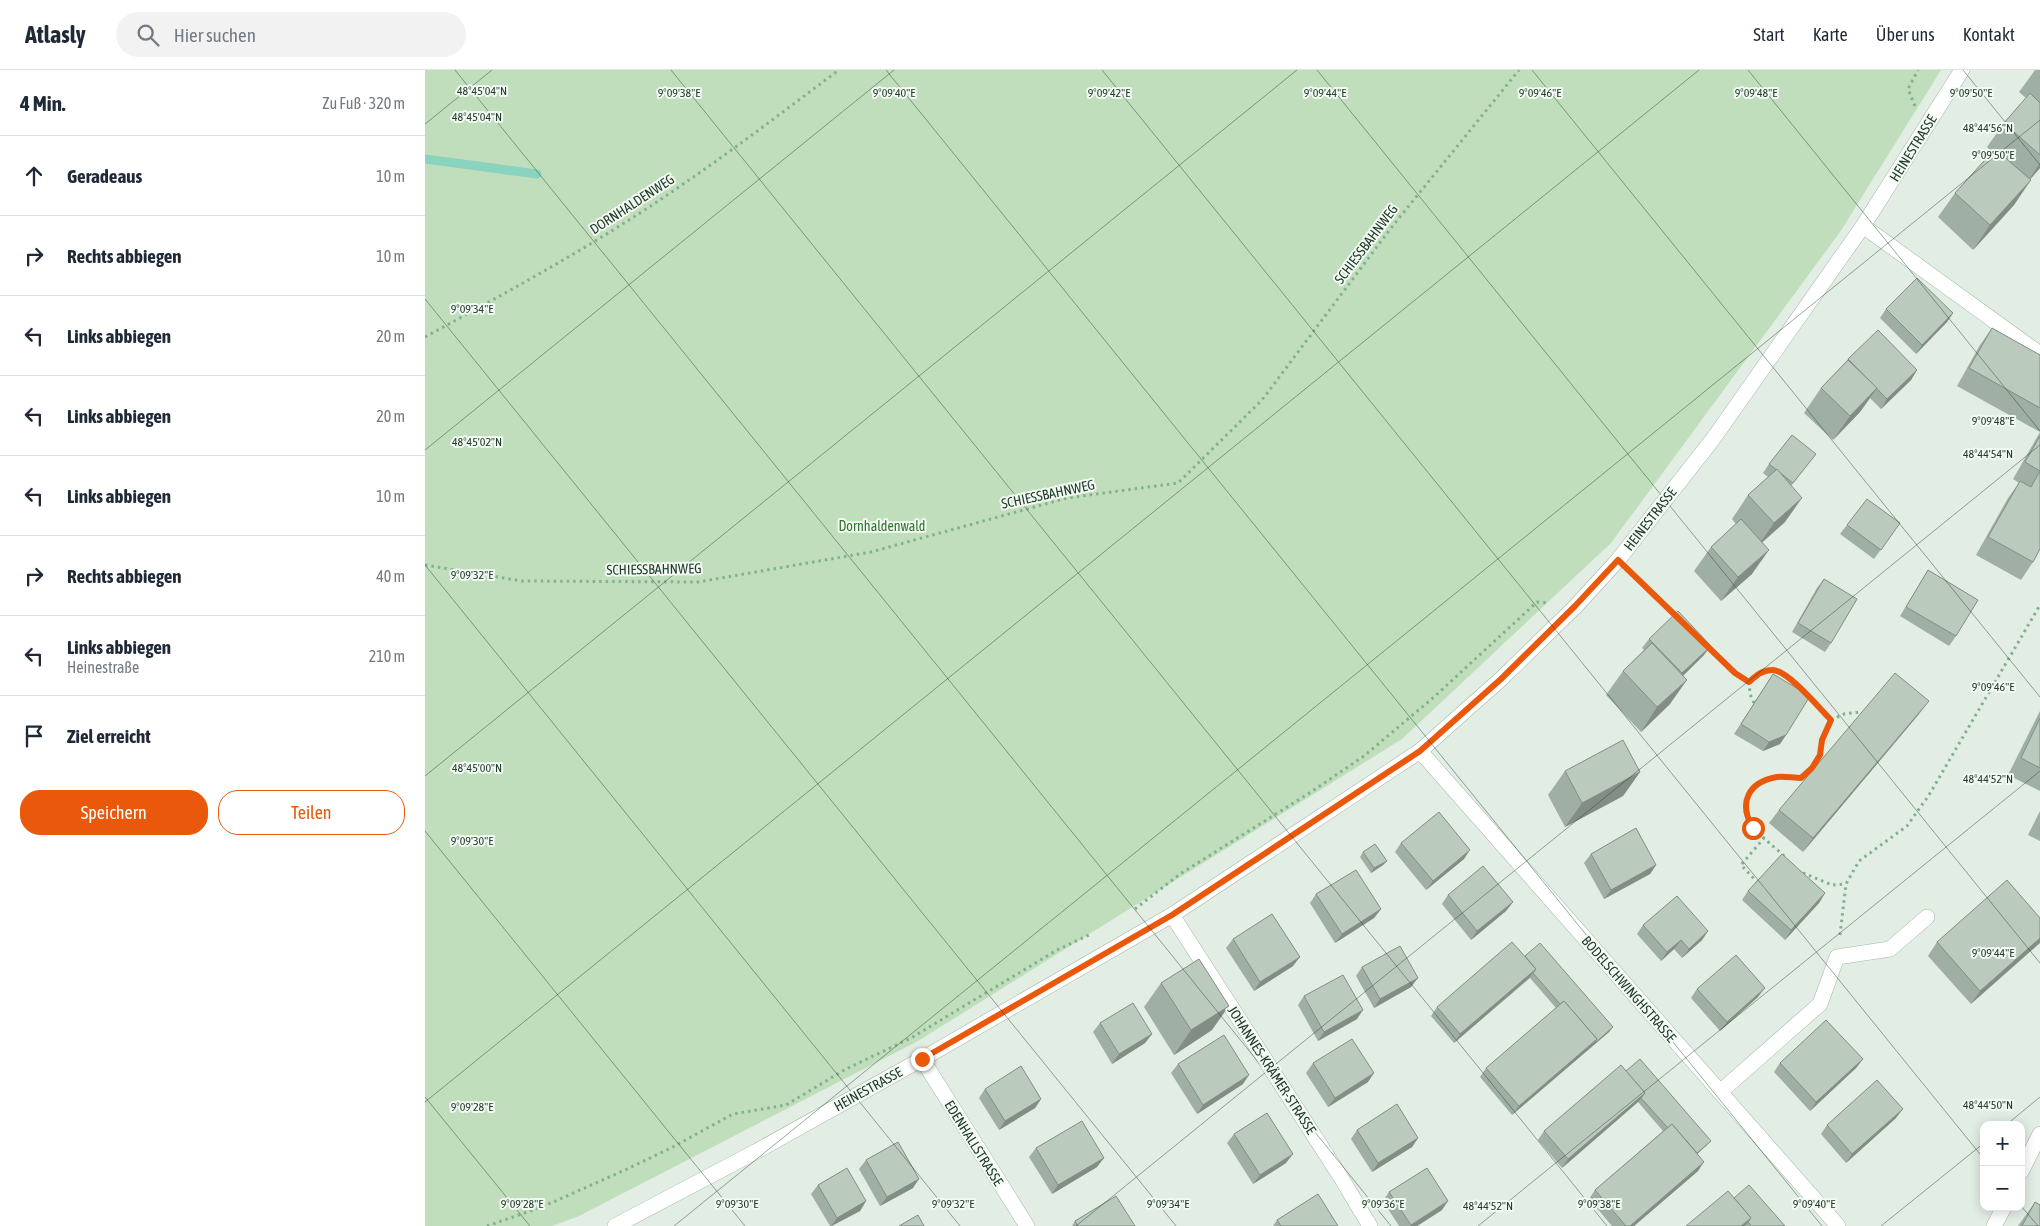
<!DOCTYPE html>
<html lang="de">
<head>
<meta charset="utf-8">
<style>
	:root { --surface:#fff; --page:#f2f2f3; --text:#1f2937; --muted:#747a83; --line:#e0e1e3; --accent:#ea580c }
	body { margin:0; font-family:"Asap Condensed",sans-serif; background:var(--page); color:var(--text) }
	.controls { position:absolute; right:15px; bottom:15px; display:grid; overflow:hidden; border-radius:10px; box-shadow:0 2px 12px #0003 }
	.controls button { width:45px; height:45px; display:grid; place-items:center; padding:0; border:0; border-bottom:1px solid var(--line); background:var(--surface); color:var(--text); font:25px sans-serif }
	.stop { position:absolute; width:15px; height:15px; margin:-11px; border:4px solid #ea580c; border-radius:50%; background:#fff }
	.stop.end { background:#ea580c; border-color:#fff; box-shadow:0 1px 5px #0008 }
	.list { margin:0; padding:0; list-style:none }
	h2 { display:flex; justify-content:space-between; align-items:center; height:65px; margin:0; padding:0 20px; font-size:21px }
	h2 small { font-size:16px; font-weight:400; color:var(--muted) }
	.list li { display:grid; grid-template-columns:32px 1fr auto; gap:15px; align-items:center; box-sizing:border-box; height:80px; padding:0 20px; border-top:1px solid var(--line) }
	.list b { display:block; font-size:19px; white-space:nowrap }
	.list p { margin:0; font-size:16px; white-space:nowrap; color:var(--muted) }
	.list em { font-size:16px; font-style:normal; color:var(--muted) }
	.actions { display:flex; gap:10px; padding:15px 20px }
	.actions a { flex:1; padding:11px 0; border:1px solid var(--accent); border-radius:20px; text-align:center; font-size:18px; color:var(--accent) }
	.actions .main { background:var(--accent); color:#fff }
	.icon { flex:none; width:28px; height:28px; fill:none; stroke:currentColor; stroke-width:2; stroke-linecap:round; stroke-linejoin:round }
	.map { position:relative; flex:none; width:1615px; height:1156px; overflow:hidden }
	header { display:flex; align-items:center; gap:30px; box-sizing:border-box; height:70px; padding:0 25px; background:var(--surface); border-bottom:1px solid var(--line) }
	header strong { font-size:24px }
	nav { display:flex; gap:28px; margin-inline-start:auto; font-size:18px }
	.search { width:350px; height:45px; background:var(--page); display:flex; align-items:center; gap:12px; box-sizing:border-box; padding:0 18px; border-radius:28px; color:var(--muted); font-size:19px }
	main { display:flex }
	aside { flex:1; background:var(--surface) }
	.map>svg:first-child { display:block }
	.green { fill:#c0debb }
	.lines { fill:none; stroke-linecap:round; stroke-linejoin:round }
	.stream { stroke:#89d3bf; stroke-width:9 }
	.minor-casing { stroke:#a5b5a9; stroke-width:16 }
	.path { stroke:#82b18f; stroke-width:3; stroke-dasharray:2.5 4; stroke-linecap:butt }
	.minor { stroke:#fff; stroke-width:15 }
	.wall { fill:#a0afa3 }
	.shaded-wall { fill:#828e85 }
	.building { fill:#bacbbe; stroke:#828e85 }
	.route { stroke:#ea580c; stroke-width:6 }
	.ticks { fill:none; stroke:#223e2b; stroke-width:1; stroke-opacity:0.45 }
	.labels { text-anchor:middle; stroke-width:4; stroke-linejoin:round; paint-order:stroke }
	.street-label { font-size:14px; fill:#223e2b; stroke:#f3f9f3 }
	.park-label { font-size:14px; fill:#2d762b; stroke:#f3f9f3 }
	.ticks-label { font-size:12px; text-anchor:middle; fill:#223e2b; stroke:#f3f9f3; stroke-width:4; stroke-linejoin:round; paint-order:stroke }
</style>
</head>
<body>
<header>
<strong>Atlasly</strong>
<div class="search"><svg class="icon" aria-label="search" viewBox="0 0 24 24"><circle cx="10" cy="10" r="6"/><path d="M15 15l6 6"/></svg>Hier suchen</div>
<nav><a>Start</a><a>Karte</a><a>Über uns</a><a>Kontakt</a></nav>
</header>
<main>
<aside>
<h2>4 Min.<small>Zu Fuß · 320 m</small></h2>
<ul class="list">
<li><svg class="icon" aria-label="ahead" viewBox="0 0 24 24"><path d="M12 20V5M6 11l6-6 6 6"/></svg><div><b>Geradeaus</b></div><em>10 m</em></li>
<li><svg class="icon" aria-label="right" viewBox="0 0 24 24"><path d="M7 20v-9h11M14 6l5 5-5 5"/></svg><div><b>Rechts abbiegen</b></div><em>10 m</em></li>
<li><svg class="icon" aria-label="left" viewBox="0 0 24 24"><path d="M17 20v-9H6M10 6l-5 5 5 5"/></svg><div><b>Links abbiegen</b></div><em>20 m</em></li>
<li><svg class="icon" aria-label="left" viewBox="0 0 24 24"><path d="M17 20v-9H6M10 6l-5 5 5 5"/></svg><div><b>Links abbiegen</b></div><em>20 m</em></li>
<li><svg class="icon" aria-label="left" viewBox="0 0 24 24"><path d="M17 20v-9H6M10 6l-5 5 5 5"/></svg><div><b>Links abbiegen</b></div><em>10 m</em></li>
<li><svg class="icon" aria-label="right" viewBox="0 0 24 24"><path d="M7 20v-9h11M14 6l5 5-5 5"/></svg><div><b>Rechts abbiegen</b></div><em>40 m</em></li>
<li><svg class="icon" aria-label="left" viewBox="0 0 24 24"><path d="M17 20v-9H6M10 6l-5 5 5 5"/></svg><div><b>Links abbiegen</b><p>Heinestraße</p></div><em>210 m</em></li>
<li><svg class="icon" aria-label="arrive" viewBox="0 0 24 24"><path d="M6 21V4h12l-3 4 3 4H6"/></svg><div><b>Ziel erreicht</b></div></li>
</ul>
<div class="actions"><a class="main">Speichern</a><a>Teilen</a></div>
</aside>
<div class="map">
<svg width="1615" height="1156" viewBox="0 0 1615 1156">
	<rect width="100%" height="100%" fill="#e2ede4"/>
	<polygon class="green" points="0,0 1516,0 1415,162 1186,473 977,669 493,971 152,1147 127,1156 0,1156"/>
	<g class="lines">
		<polyline class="stream" points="0,89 112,104"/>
		<defs>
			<g id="minor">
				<polyline points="1438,156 1615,284"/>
				<polyline points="995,681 1413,1156"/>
				<polyline points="747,845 915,1106 945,1156"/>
				<polyline points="497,989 602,1156"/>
				<polyline points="1295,1022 1395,934 1412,887 1465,879 1502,847"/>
				<polyline points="1596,1102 1615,1064"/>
				<polyline points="190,1156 332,1081 497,989 747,845 995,681 1076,609 1151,536 1193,490 1288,369 1438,156 1537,0"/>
				<polyline points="1569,1156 1579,1137"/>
			</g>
		</defs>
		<use href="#minor" class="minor-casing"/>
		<g class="path">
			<polyline points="1490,36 1483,19 1493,0"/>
			<path d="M0,267C90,218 180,169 264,110C315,75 364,37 414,0"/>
			<polyline points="0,495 97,511 273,512 446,482 642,428 753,413 837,330 966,158 1094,0"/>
			<polyline points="1208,504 1252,546"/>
			<polyline points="1282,575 1310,603 1324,612"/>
			<path d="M1324,612C1331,606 1337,600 1347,599C1361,599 1395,639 1406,650L1397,670L1395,685L1387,697L1376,708C1355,707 1332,706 1322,729C1320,734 1319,742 1322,748C1330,763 1348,775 1360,787"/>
			<polyline points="1324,612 1325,624 1329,633"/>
			<polyline points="1406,650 1419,644 1435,642"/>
			<polyline points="1378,803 1407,815 1421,814"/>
			<polyline points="1333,813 1316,795 1339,768"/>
			<polyline points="710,839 755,804 886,722 939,686 1009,627 1112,532 1123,533"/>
			<polyline points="1415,865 1421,814 1434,791 1482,756 1504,725 1615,535"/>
			<polyline points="62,1156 117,1137 200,1100 246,1078 308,1044 361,1035 421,999 486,968 632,880 666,864"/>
		</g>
		<use href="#minor" class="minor"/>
	</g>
	<g class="wall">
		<polygon points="1610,0 1615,0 1615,98 1605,109 1589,135 1548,180 1513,147 1530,123 1567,82 1562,77 1579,53 1601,28 1594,22"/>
		<polygon points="1461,239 1528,243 1522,252 1491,284 1455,248"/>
		<polygon points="1567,258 1615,285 1615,479 1608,492 1596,510 1551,485 1583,428 1594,413 1588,409 1615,362 1532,316 1555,275"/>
		<polygon points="1423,289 1492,300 1486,310 1456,339 1445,328 1435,342 1408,370 1379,343 1396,318 1418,295"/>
		<polygon points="1391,384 1366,416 1360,452 1337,472 1327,504 1296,531 1269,501 1286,477 1311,454 1307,449 1323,425 1343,407 1338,403 1344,394"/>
		<polygon points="1475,453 1449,489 1415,464 1422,455"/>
		<polygon points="1503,500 1531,566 1524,576 1475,546"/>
		<polygon points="1399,509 1406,573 1400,582 1367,562 1392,518"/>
		<polygon points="1224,569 1279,585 1258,605 1245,634 1216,662 1181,625 1198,601 1219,580 1217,578"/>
		<polygon points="1348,604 1361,665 1355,674 1338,681 1309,664"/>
		<polygon points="1615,641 1615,721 1583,705"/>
		<polygon points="1494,644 1378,782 1344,753 1354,740"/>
		<polygon points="1140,701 1215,702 1198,726 1140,757 1123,725"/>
		<polygon points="1615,741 1615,771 1603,765"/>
		<polygon points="976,773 1039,789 1001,820 970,782"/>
		<polygon points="938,782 962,791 958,795 946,803 935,787"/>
		<polygon points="1166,784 1231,795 1225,804 1179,829 1159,793"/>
		<polygon points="1323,821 1400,823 1394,833 1360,870 1317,830"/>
		<polygon points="891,824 956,839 949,848 910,873 885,833"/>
		<polygon points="1023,825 1088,832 1081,841 1046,870 1017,834"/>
		<polygon points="1615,848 1546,934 1503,886 1512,872"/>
		<polygon points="1218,855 1283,861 1277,870 1257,888 1249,879 1236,891 1212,864"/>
		<polygon points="808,869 868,896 829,921 801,878"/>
		<polygon points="1100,886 1188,957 1184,962 1087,1045 1055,1007 1061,998 1131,938 1105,908 1029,973 1006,946 1012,937"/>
		<polygon points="937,897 986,917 949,938 931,906"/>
		<polygon points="736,913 787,960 749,985 719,937"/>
		<polygon points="1272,919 1333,927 1295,961 1266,928"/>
		<polygon points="879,926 932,949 893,971 873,935"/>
		<polygon points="675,953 727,964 720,973 687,994 668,962"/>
		<polygon points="1438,989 1431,998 1385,1041 1349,1002 1355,993"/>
		<polygon points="888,993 943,1012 903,1037 881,1003"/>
		<polygon points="753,994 818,1014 772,1044 746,1003"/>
		<polygon points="1201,1001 1282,1075 1272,1084 1273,1101 1209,1156 1187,1156 1164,1129 1170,1120 1238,1061 1213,1032 1137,1098 1113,1070 1119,1061"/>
		<polygon points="560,1019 616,1029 610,1038 574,1060 554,1028"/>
		<polygon points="1471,1048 1421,1093 1396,1064 1402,1055"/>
		<polygon points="932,1060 993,1068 987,1077 947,1102 926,1069"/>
		<polygon points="809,1064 861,1093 828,1114 802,1073"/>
		<polygon points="611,1078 672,1097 627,1124 604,1087"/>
		<polygon points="441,1090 488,1118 455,1136 434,1099"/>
		<polygon points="393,1115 441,1131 435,1141 407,1156 405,1156 386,1124"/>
		<polygon points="964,1122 1017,1140 992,1156 974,1156 958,1131"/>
		<polygon points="1309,1128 1360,1156 1261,1156"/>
		<polygon points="1610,1132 1615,1156 1593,1156"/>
		<polygon points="852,1150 913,1156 848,1156"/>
		<polygon points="650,1151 710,1156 647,1156"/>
	</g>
	<g class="shaded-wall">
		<polygon points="1615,93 1615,98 1602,113"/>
		<polygon points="1606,110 1589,135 1548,180 1565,155"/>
		<polygon points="1528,243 1522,252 1491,284 1497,275"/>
		<polygon points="1492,300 1486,310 1456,339 1462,329"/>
		<polygon points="1452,318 1435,342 1408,370 1425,346"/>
		<polygon points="1377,428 1360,452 1332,477 1349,453"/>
		<polygon points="1344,480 1327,504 1296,531 1313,507"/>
		<polygon points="1286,576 1279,585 1251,613 1257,603"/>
		<polygon points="1262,610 1245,634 1216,662 1232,637"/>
		<polygon points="1504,631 1494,644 1378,782 1388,768"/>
		<polygon points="1361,665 1355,674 1338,681 1344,672"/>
		<polygon points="1215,702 1198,726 1140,757 1157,733"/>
		<polygon points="1045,780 1039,789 1001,820 1008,811"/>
		<polygon points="962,791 958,795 946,803 949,798"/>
		<polygon points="1231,795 1225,804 1179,829 1186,820"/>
		<polygon points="1400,823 1394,833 1360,870 1366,860"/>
		<polygon points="1088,832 1081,841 1046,870 1052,861"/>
		<polygon points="956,839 949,848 910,873 917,864"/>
		<polygon points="1283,861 1277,870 1257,888 1264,879"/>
		<polygon points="1615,868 1615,873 1546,934 1555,921"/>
		<polygon points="1256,870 1249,879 1236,891 1242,882"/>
		<polygon points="875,887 868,896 829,921 835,912"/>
		<polygon points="1111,899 1104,908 1029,973 1035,964"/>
		<polygon points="993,908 986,917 949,938 955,929"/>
		<polygon points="1340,918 1333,927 1295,961 1302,952"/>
		<polygon points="804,936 787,960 749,985 766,960"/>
		<polygon points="938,940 932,949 893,971 899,962"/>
		<polygon points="1188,957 1184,962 1087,1045 1094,1036 1172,969"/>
		<polygon points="727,964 720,973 687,994 694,984"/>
		<polygon points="1438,989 1431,998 1385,1041 1391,1032"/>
		<polygon points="949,1003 943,1012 903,1037 910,1028"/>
		<polygon points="824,1005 818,1014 772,1044 778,1035"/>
		<polygon points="1220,1023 1213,1032 1137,1098 1143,1089"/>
		<polygon points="616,1029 610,1038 574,1060 580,1051"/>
		<polygon points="1478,1039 1471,1048 1421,1093 1427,1084"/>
		<polygon points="993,1068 987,1077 947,1102 953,1093"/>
		<polygon points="1286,1071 1282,1075 1264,1091 1268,1086"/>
		<polygon points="868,1084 861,1093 828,1114 835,1105"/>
		<polygon points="679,1088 672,1097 627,1124 633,1115"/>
		<polygon points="1279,1092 1273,1101 1209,1156 1205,1156"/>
		<polygon points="494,1109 488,1118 455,1136 462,1127"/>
		<polygon points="441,1131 435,1141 406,1156 412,1148"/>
		<polygon points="1023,1131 1017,1140 992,1156 985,1156"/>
		<polygon points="1326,1148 1320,1156 1316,1156"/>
	</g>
	<g class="building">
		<polygon points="1605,23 1615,33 1615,85 1579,53"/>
		<polygon points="1570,79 1606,110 1565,155 1530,123"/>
		<polygon points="1492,208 1528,243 1497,275 1461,239"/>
		<polygon points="1567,258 1615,285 1615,338 1544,298"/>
		<polygon points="1453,260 1492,300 1462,329 1423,289"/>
		<polygon points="1423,290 1452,318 1425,346 1396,318"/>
		<polygon points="1367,365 1391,384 1368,413 1344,394"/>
		<polygon points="1615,366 1615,401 1600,392"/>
		<polygon points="1352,399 1377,428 1349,453 1323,425"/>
		<polygon points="1615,401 1615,479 1608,492 1563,467 1595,411 1606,417"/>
		<polygon points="1442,429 1475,453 1456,480 1422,455"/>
		<polygon points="1316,449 1344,480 1313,507 1286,477"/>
		<polygon points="1503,500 1553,530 1531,566 1481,537"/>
		<polygon points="1399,509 1432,529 1406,573 1373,553"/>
		<polygon points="1253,541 1286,576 1257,603 1224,569"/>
		<polygon points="1227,573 1262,610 1232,637 1198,601"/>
		<polygon points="1470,603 1504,631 1388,768 1354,740"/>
		<polygon points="1348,604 1385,626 1361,665 1344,672 1316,654"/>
		<polygon points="1615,648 1615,698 1596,688"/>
		<polygon points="1198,670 1215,702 1157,733 1140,701"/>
		<polygon points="1014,742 1045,780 1008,811 976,773"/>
		<polygon points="1211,758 1231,795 1186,820 1166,784"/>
		<polygon points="950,774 962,791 949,798 938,782"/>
		<polygon points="1357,784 1400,823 1366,860 1323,821"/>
		<polygon points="1058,796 1088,832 1052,861 1023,825"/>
		<polygon points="931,800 956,839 917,864 891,824"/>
		<polygon points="1582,810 1615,848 1615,868 1555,921 1512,872"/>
		<polygon points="1252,826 1283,861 1264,879 1256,870 1242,882 1218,855"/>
		<polygon points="847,844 875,887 835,912 808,869"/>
		<polygon points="1087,872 1111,899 1035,964 1012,937"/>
		<polygon points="1115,873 1188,957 1169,974 1172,969 1139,931 1135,934 1108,903 1111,899 1100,886"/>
		<polygon points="975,876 993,908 955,929 937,897"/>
		<polygon points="1311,885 1340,918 1302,952 1272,919"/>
		<polygon points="774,889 804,936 766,960 736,913"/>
		<polygon points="918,905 938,940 899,962 879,926"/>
		<polygon points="1139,931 1172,969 1094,1036 1061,998"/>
		<polygon points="708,933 727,964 694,984 675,953"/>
		<polygon points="1401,950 1438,989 1391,1032 1355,993"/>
		<polygon points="799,965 824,1005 778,1035 753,994"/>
		<polygon points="927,969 949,1003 910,1028 888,993"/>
		<polygon points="1215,989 1286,1071 1272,1083 1247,1054 1243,1058 1216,1028 1220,1023 1201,1001"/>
		<polygon points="1196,995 1220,1023 1143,1089 1119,1061"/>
		<polygon points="596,996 616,1029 580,1051 560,1019"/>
		<polygon points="1452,1010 1478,1039 1427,1084 1402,1055"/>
		<polygon points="972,1034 993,1068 953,1093 932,1060"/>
		<polygon points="842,1043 868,1084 835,1105 809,1064"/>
		<polygon points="657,1051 679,1088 633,1115 611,1078"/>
		<polygon points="1247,1054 1279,1092 1205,1156 1201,1156 1170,1120"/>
		<polygon points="473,1072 494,1109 462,1127 441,1090"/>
		<polygon points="422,1098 441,1131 412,1148 393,1115"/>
		<polygon points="1002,1098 1023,1131 986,1155 964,1122"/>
		<polygon points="1324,1115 1360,1156 1326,1156 1323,1152 1326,1148 1309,1128"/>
		<polygon points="1303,1121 1326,1148 1316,1156 1261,1156"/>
		<polygon points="893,1124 913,1156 856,1156 852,1150"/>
		<polygon points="691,1126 710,1156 653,1156 650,1151"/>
		<polygon points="1610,1132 1615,1135 1615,1156 1597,1156"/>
		<polygon points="493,1145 499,1156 474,1156"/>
	</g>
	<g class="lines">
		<path class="route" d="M497,989L747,845L995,681L1076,609L1150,536L1193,490L1310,603L1324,612C1331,606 1337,600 1347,600C1362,599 1395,639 1406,650L1397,670L1395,685L1387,698L1376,708C1368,708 1360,706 1352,707C1323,712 1313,733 1328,758"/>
	</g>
	<path class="ticks" d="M30,0L966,1156M246,0L1182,1156M461,0L1397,1156M677,0L1559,1089M892,0L1615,893M1107,0L1615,627M1323,0L1615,361M1538,0L1615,95M0,54L67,0M0,229L751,1156M0,380L469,0M0,495L535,1156M0,706L872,0M0,761L320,1156M0,1027L105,1156M0,1032L1274,0M1581,1055L1615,1027M1596,1136L1613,1156M249,1156L1615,50M651,1156L1615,375M1053,1156L1615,701M1456,1156L1559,1073"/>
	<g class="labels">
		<g class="street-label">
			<text transform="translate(1488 78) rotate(-58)" y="5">HEINESTRASSE</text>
			<text transform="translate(207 134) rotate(-33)" y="5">DORNHALDENWEG</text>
			<text transform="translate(941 174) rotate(-53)" y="5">SCHIESSBAHNWEG</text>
			<text transform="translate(623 424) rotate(-12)" y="5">SCHIESSBAHNWEG</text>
			<text transform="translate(1225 449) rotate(-52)" y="5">HEINESTRASSE</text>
			<text transform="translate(229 499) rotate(-1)" y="5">SCHIESSBAHNWEG</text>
			<text transform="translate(1204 919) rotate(49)" y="5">BODELSCHWINGHSTRASSE</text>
			<text transform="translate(847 1000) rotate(57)" y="5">JOHANNES-KRÄMER-STRASSE</text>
			<text transform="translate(443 1019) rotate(-29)" y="5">HEINESTRASSE</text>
			<text transform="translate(549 1073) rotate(58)" y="5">EDENHALLSTRASSE</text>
		</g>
		<g class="park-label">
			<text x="457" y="461">Dornhaldenwald</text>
		</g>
	</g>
	<g class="ticks-label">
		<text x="57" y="25">48°45'04"N</text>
		<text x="254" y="27">9°09'38"E</text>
		<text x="469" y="27">9°09'40"E</text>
		<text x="684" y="27">9°09'42"E</text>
		<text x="900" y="27">9°09'44"E</text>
		<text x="1115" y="27">9°09'46"E</text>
		<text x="1331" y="27">9°09'48"E</text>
		<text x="1546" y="27">9°09'50"E</text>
		<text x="52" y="51">48°45'04"N</text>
		<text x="1563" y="62">48°44'56"N</text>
		<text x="1568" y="89">9°09'50"E</text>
		<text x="47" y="243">9°09'34"E</text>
		<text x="1568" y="355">9°09'48"E</text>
		<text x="52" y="376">48°45'02"N</text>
		<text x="1563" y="388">48°44'54"N</text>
		<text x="47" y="509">9°09'32"E</text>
		<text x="1568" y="621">9°09'46"E</text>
		<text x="52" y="702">48°45'00"N</text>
		<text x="1563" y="713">48°44'52"N</text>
		<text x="47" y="775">9°09'30"E</text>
		<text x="1568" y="887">9°09'44"E</text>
		<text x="1563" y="1039">48°44'50"N</text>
		<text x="47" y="1041">9°09'28"E</text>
		<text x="97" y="1138">9°09'28"E</text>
		<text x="312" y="1138">9°09'30"E</text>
		<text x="528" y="1138">9°09'32"E</text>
		<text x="743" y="1138">9°09'34"E</text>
		<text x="958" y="1138">9°09'36"E</text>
		<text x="1174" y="1138">9°09'38"E</text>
		<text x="1389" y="1138">9°09'40"E</text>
		<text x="1063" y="1140">48°44'52"N</text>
	</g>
</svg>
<div class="controls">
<button>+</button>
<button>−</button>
</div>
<div class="stop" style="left:1328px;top:758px"></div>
<div class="stop end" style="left:497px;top:989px"></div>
</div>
</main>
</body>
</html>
